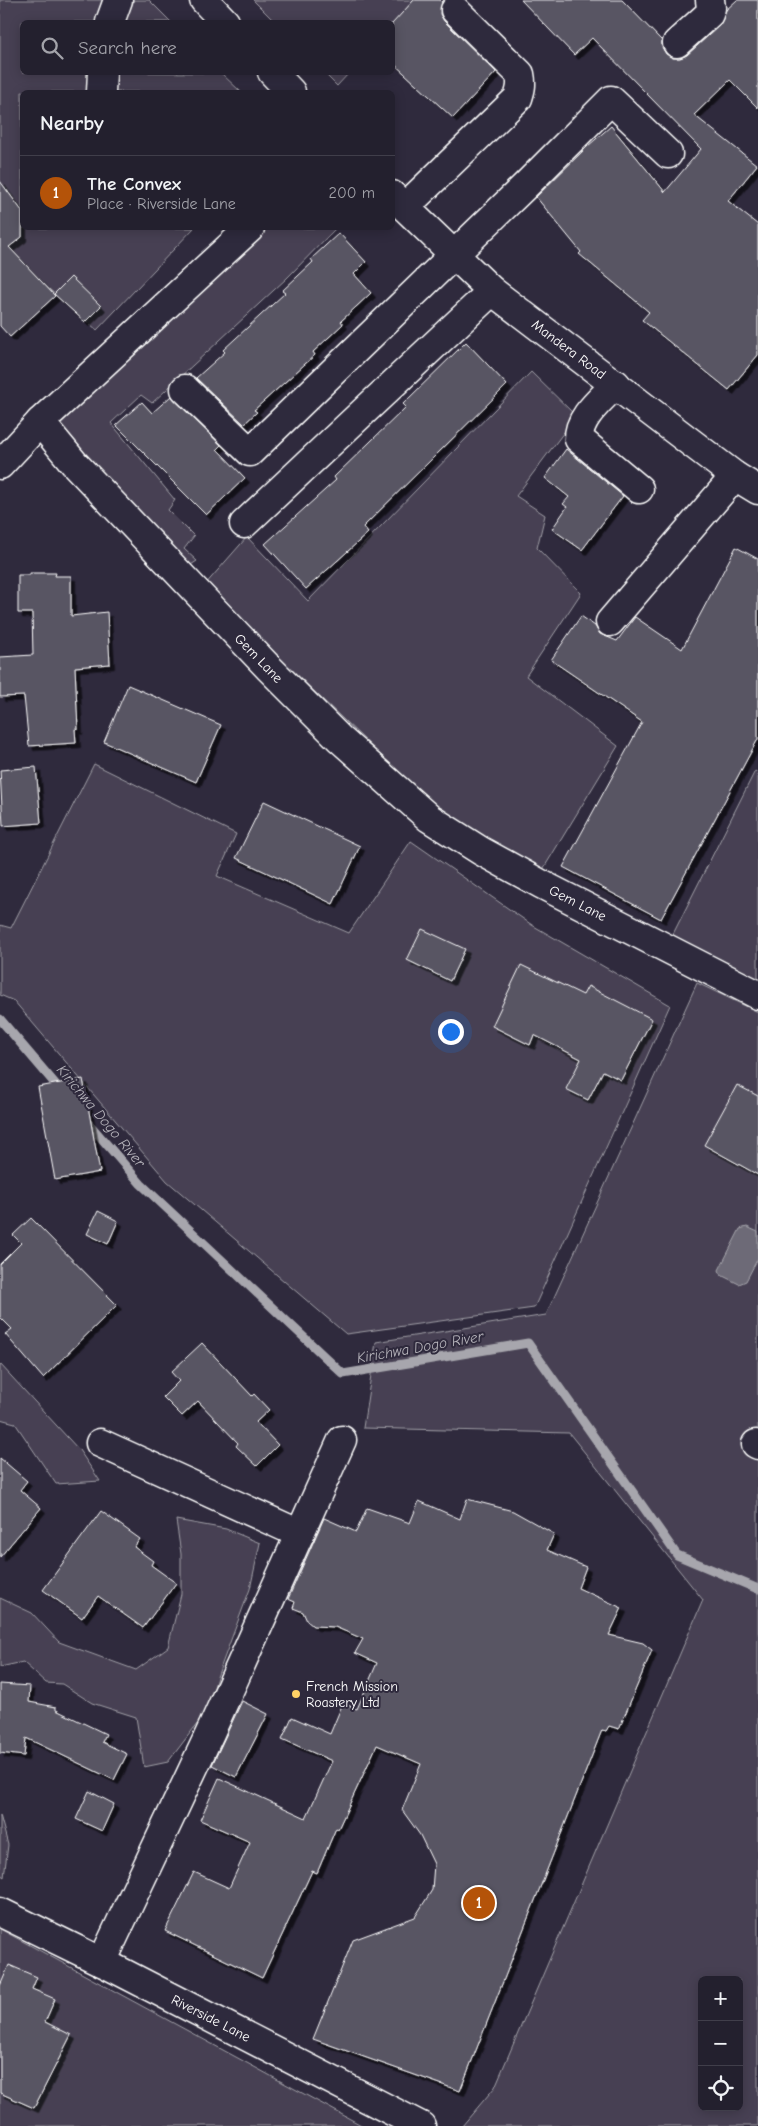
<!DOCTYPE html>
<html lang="en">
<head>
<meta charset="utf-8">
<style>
	:root { --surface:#23202e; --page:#2f2d3a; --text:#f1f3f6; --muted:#a3a3aa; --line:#403e4a; --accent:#b45309 }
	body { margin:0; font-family:"Comic Neue",sans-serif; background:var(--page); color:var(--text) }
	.controls { position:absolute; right:15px; bottom:15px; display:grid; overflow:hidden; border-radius:8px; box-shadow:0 2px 12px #0003 }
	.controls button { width:45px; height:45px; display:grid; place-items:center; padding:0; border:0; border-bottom:1px solid var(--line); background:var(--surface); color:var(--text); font:25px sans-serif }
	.you { position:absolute; left:450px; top:1031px; width:18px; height:18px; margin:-12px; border:4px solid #fff; border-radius:50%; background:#1a73e8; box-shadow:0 0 0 8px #1a73e833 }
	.badge { display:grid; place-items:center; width:32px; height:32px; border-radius:50%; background:var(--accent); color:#fff; font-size:16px; font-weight:700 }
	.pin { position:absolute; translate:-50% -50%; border:2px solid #fff; box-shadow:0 1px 5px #0006 }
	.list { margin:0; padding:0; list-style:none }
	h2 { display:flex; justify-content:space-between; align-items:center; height:65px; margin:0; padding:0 20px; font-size:21px }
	h2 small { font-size:16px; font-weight:400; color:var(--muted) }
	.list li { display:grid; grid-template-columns:32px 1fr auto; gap:15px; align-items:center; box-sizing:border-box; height:75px; padding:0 20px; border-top:1px solid var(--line) }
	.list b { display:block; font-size:19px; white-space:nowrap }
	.list p { margin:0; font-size:16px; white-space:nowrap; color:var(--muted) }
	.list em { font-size:16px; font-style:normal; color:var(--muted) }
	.icon { flex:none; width:28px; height:28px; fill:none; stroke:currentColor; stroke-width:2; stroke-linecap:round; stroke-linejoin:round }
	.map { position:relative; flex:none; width:758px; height:2126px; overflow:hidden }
	.search { position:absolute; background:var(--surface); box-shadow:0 2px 12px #0003; left:20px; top:20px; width:375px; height:55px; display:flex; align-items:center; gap:12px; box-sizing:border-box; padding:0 18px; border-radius:8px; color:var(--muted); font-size:19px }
	.panel { position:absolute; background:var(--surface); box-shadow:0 2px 12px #0003; left:20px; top:90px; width:375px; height:140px; border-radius:8px }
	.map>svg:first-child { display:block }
	.green { fill:#464152; stroke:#a2a0a8; fill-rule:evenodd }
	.water { fill:#6d6a77; stroke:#a7a6ad }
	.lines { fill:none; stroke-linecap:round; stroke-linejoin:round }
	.stream { stroke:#a7a6ad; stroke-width:9 }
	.building { fill:#595564; stroke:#fff; filter:url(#shadow) }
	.minor-casing { stroke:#fff; stroke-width:31 }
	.minor { stroke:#2f2a3d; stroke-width:28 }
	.poi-dot { fill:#ffd166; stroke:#2f2a3d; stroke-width:2 }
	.labels { text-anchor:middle; stroke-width:4; stroke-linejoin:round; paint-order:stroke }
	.street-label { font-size:14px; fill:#fff; stroke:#2f2a3d }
	.poi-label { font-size:14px; fill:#fff; stroke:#2f2a3d; text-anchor:start }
	.water-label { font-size:15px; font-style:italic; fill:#b6b4bb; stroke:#2f2a3d }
</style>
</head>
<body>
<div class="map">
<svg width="758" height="2126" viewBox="0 0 758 2126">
	<defs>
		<filter id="shadow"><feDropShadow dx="4.5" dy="4.5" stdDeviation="0" flood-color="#0009"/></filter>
	</defs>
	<rect width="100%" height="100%" fill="#2f2a3d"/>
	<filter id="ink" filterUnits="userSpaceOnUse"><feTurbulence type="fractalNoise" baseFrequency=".02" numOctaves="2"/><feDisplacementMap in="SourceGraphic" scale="10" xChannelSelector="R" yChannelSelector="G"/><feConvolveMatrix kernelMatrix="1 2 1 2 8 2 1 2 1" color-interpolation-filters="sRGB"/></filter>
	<g filter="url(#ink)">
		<g class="green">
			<polygon points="0,0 149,0 171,22 22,22 22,72 221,73 241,92 22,92 22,228 194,228 97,330 0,247"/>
			<polygon points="253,0 414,0 393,24 275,22"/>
			<polygon points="324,73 349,73 337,86"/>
			<polygon points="254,228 336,228 287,278 152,403 141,395 111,423 175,500 168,510 194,536 184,549 197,561 183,570 48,423"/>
			<polygon points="531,372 576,416 516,496 545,515 537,548 581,593 526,676 618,746 542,871 438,810 204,586 247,537 308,601"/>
			<polygon points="94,764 236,834 217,876 349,933 411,841 532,925 670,1005 534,1308 346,1334 167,1181 14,1001 0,995 0,925 11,928"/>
			<polygon points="755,771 758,773 758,984 670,940"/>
			<path d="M697,983L758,1012V2126H462L495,2087L703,1600L569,1433L363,1428L376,1342L546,1315ZM702,1980H739V2107H702Z"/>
			<polygon points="0,1364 79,1450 100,1481 56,1484 15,1423 0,1419"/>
			<polygon points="176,1520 226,1529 260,1543 250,1589 217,1677 207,1711 168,1762 144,1767 136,1717 92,1703 62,1684 46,1683 23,1662 0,1667 0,1598 32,1613 59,1642 136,1670 168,1647 181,1594 181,1554"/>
			<polygon points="0,1815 8,1845 4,1877 0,1874"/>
			<polygon points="0,1929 363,2126 0,2126"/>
		</g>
		<polygon class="water" points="747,1227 758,1232 758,1258 746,1281 739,1284 721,1275 719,1270 740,1229"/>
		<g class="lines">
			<g class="stream">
				<polyline points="0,1019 63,1093"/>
				<polyline points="84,1118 141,1184 343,1374 528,1343 677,1555 758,1589"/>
			</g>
		</g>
		<g class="building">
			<polygon points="414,0 440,0 442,2 440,14 444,21 496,72 453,118 392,62 392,24"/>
			<polygon points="521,0 622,0 662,41 662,47 666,54 673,58 680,58 687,55 719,26 726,10 737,0 758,0 758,108 730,80 694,115 757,165 728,201 758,225 758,355 729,390 642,320 649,312 579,254 581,252 536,197 588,146 611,126 665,192 701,149 592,38 574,55"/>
			<polygon points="0,181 22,211 22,237 9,247 55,296 10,337 0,326"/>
			<polygon points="339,233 366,262 354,274 371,293 341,321 343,324 313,352 315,355 254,410 257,412 244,424 196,378 225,352 223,350 285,293 282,291 313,262 311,259"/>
			<polygon points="71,277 101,306 85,322 54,294"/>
			<polygon points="466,342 507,385 363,527 368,533 306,589 265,544 336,480 334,477 406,407 403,404"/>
			<polygon points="171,396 221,445 217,449 245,478 206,515 116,425 142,402 152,413"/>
			<polygon points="566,449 623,496 582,550 552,529 567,507 563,504 569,497 545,478"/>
			<polygon points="736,547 758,559 758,739 661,919 563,867 642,722 551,660 581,616 595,626 600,634 617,641 635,617 682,649"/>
			<polygon points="30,573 56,573 55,576 71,576 71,616 107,612 110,664 75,667 78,730 75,729 76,743 29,746 24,696 0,697 0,657 33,655 32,613 18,613 18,575 30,575"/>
			<polygon points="128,685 221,725 196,782 104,742"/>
			<polygon points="36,767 41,823 3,826 0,770"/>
			<polygon points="264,801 360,846 333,904 236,858"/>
			<polygon points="422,929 465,949 450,981 407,960"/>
			<polygon points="521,965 583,995 588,986 652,1019 621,1080 603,1071 588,1100 566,1089 581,1059 534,1035 530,1045 492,1026"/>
			<polygon points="83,1079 100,1172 55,1180 38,1087"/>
			<polygon points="737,1085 758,1096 758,1175 704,1145"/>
			<polygon points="98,1211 118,1221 108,1244 87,1234"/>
			<polygon points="31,1218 117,1305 43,1378 5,1334 12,1329 0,1317 0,1264 21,1243 13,1235"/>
			<polygon points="202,1343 252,1396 254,1394 269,1410 256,1422 278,1445 257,1466 236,1446 238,1443 198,1401 182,1416 163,1397 179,1381 171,1372"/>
			<polygon points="0,1458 27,1481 20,1490 41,1508 0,1557"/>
			<polygon points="467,1499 513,1511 554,1534 547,1550 586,1567 578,1588 622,1608 609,1635 643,1643 652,1650 619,1729 609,1726 606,1731 602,1730 460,2091 313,2039 353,1940 415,1917 432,1890 434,1864 420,1835 402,1810 421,1764 377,1745 338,1829 336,1828 317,1873 312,1871 262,1978 165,1931 194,1872 229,1888 250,1842 200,1820 219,1778 306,1818 332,1761 282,1739 292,1717 330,1734 343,1703 357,1709 377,1663 355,1653 363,1639 335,1627 313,1626 307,1621 303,1612 293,1608 295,1602 288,1599 324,1518 356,1532 367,1508 410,1523 419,1501 460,1519"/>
			<polygon points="101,1511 140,1539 134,1547 153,1561 151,1565 176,1583 143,1628 98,1596 82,1618 43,1590"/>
			<polygon points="0,1684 30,1686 29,1702 56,1707 56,1710 106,1734 102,1742 127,1754 114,1780 26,1738 24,1756 0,1753"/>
			<polygon points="242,1701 268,1714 236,1777 212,1765"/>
			<polygon points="89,1791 114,1804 102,1831 76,1819"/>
			<polygon points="9,1965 37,1977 32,1989 55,1999 45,2022 71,2035 34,2108 0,2093 0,1986"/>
		</g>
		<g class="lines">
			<defs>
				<g id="minor">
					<polyline points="204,0 225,22"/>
					<polyline points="110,22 118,0"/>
					<polyline points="677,43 709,14 711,8 710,0"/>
					<polyline points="272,72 291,92"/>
					<polyline points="101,92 102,72"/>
					<polyline points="392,195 492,291 735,476 758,490"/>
					<path d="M405,207L518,98C521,89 522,84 520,74L455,10"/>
					<polyline points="250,228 40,422 74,463 269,668 340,739 429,818 481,851 541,884 758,995"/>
					<path d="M616,384C602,399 578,417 579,439L639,489"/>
					<polyline points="185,389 250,452 526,185 611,100 668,154"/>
					<polyline points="0,465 40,422"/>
					<polyline points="244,524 492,291"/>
					<polyline points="610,622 735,476"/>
					<polyline points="100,1443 300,1534"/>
					<polyline points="756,1444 758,1445"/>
					<polyline points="0,1912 102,1962 421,2126"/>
					<polyline points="102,1962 210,1733 342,1440"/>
				</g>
			</defs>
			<use href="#minor" class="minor-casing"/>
			<use href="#minor" class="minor"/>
		</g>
	</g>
	<circle class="poi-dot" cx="296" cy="1694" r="5"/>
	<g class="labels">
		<g class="street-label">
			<text transform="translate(569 349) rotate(37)" y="5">Mandera Road</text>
			<text transform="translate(259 658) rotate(46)" y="5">Gem Lane</text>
			<text transform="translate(578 903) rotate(27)" y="5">Gem Lane</text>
			<text transform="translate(211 2018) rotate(27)" y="5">Riverside Lane</text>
		</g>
		<g class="poi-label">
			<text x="306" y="1691">French Mission<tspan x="306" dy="16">Roastery Ltd</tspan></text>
		</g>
		<g class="water-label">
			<text transform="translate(101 1116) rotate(50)" y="5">Kirichwa Dogo River</text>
			<text transform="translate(420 1347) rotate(-10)" y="5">Kirichwa Dogo River</text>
		</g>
	</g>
</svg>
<div class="controls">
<button>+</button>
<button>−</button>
<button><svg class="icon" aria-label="locate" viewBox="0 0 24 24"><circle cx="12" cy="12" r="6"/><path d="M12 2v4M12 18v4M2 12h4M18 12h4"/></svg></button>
</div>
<div class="you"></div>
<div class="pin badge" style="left:479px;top:1903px">1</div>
<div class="search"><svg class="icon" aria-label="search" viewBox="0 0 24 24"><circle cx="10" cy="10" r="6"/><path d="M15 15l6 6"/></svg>Search here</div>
<section class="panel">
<h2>Nearby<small></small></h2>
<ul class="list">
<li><span class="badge">1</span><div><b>The Convex</b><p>Place · Riverside Lane</p></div><em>200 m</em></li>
</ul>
</section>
</div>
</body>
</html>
